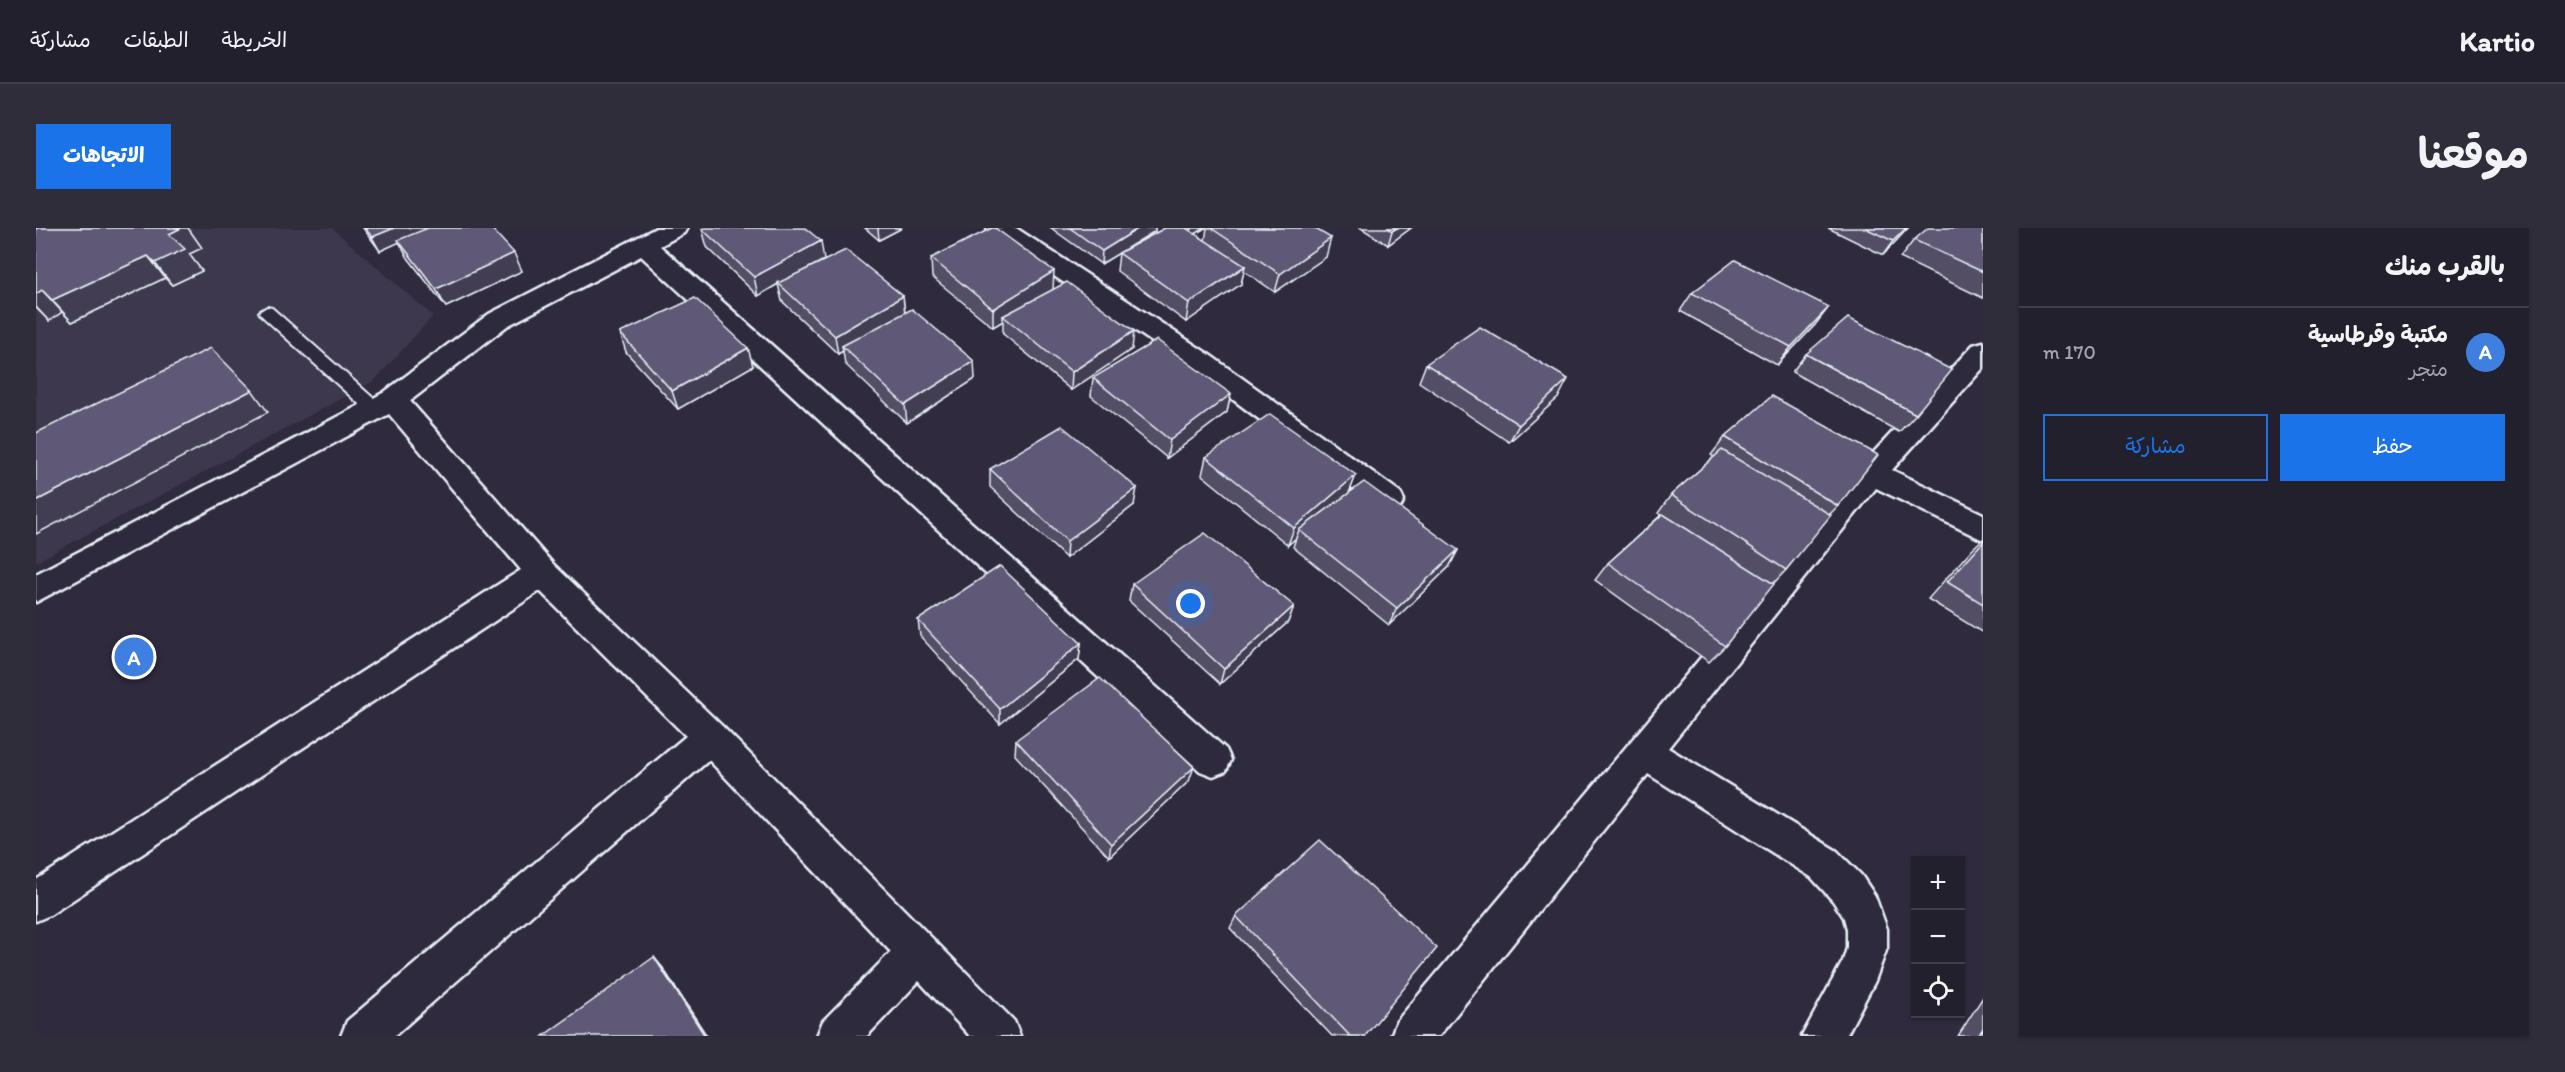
<!DOCTYPE html>
<html lang="ar">
<head>
<meta charset="utf-8">
<style>
	:root { --surface:#23202e; --page:#2f2d3a; --text:#f1f3f6; --muted:#a3a3aa; --line:#403e4a; --accent:#1a73e8 }
	body { margin:0; font-family:Itim,"Playpen Sans Arabic",sans-serif; background:var(--page); color:var(--text); direction:rtl }
	.controls { position:absolute; right:18px; bottom:18px; display:grid; overflow:hidden; border-radius:0px; box-shadow:0 2px 4px #0004 }
	.controls button { width:54px; height:54px; display:grid; place-items:center; padding:0; border:0; border-bottom:2px solid var(--line); background:var(--surface); color:var(--text); font:30px sans-serif }
	.you { position:absolute; left:1155px; top:376px; width:21px; height:21px; margin:-15px; border:4px solid #fff; border-radius:50%; background:#1a73e8; box-shadow:0 0 0 9px #1a73e833 }
	.badge { display:grid; place-items:center; width:39px; height:39px; border-radius:50%; background:var(--accent); color:#fff; font-size:20px; font-weight:700 }
	.pin { position:absolute; translate:-50% -50%; border:3px solid #fff; box-shadow:0 2px 6px #0006 }
	.list { margin:0; padding:0; list-style:none }
	h2 { display:flex; justify-content:space-between; align-items:center; height:78px; margin:0; padding:0 24px; font-size:26px }
	h2 small { font-size:20px; font-weight:400; color:var(--muted) }
	.list li { display:grid; grid-template-columns:39px 1fr auto; gap:18px; align-items:center; box-sizing:border-box; height:90px; padding:0 24px; border-top:2px solid var(--line) }
	.list b { display:block; font-size:22px; white-space:nowrap }
	.list p { margin:0; font-size:20px; white-space:nowrap; color:var(--muted) }
	.list em { font-size:20px; font-style:normal; color:var(--muted) }
	.actions { display:flex; gap:12px; padding:18px 24px }
	.actions a { flex:1; padding:14px 0; border:2px solid var(--accent); border-radius:0px; text-align:center; font-size:21px; color:var(--accent) }
	.actions .main { background:var(--accent); color:#fff }
	.icon { flex:none; width:33px; height:33px; fill:none; stroke:currentColor; stroke-width:2; stroke-linecap:round; stroke-linejoin:round }
	.map { position:relative; flex:none; width:1947px; height:808px; overflow:hidden; direction:ltr; border-radius:0px }
	header { display:flex; align-items:center; gap:36px; box-sizing:border-box; height:84px; padding:0 30px; background:var(--surface); border-bottom:2px solid var(--line) }
	header strong { font-size:28px }
	nav { display:flex; gap:33px; margin-inline-start:auto; font-size:21px }
	.intro { display:flex; align-items:center; justify-content:space-between; box-sizing:border-box; height:144px; padding:0 36px }
	h1 { margin:0; font-size:42px }
	.button { padding:15px 27px; border-radius:0px; background:var(--accent); color:#fff; font-size:21px; font-weight:700 }
	main { display:flex; gap:36px; padding:0 36px }
	aside { flex:1; background:var(--surface); border-radius:0px; box-shadow:0 2px 4px #0004 }
	.map>svg:first-child { display:block }
	.built { fill:#3d384e }
	.lines { fill:none; stroke-linecap:round; stroke-linejoin:round }
	.lane-casing { stroke:#e8f1f8; stroke-width:4 }
	.street-casing { stroke:#e8f1f8; stroke-width:5 }
	.lane { fill:#2f2a3d; fill-rule:evenodd }
	.street { fill:#2f2a3d; fill-rule:evenodd }
	.wall { fill:#524d65; stroke:#e8f1f8; stroke-width:1.5 }
	.shaded-wall { fill:#423e53; stroke:#e8f1f8; stroke-width:1.5 }
	.building { fill:#5f5976; stroke:#e8f1f8; stroke-width:1.5 }
</style>
</head>
<body>
<header>
<strong>Kartio</strong>
<nav><a>الخريطة</a><a>الطبقات</a><a>مشاركة</a></nav>
</header>
<div class="intro"><h1>موقعنا</h1><a class="button">الاتجاهات</a></div>
<main>
<aside>
<h2>بالقرب منك<small></small></h2>
<ul class="list">
<li><span class="badge" style="background:#3f7fe0">A</span><div><b>مكتبة وقرطاسية</b><p>متجر</p></div><em>170 m</em></li>
</ul>
<div class="actions"><a class="main">حفظ</a><a>مشاركة</a></div>
</aside>
<div class="map">
<svg width="1947" height="808" viewBox="0 0 1947 808">
	<rect width="100%" height="100%" fill="#2f2a3d"/>
	<filter id="ink" filterUnits="userSpaceOnUse"><feTurbulence type="fractalNoise" baseFrequency=".0167" numOctaves="2"/><feDisplacementMap in="SourceGraphic" scale="12" xChannelSelector="R" yChannelSelector="G"/><feConvolveMatrix kernelMatrix="1 2 1 2 8 2 1 2 1" color-interpolation-filters="sRGB"/></filter>
	<g filter="url(#ink)">
		<polygon class="built" points="0,0 296,0 397,88 338,153 0,334"/>
		<g class="lines">
			<defs>
				<polygon id="lane" points="231,79 236,80 345,177 347,181 345,185 333,185 226,88 223,84"/>
				<g id="street">
					<polygon points="620,0 651,0 648,5 624,18 1190,521 1195,532 1190,543 1177,548 1164,543 605,28 471,98 374,173 517,336 686,498 978,793 984,808 934,808 883,753 831,808 781,808 787,793 855,724 673,532 358,808 305,808 311,793 650,508 504,363 14,687 0,693 0,652 485,342 353,186 0,374 0,346 347,165 453,86"/>
					<polygon points="951,0 980,0 1171,125 1364,264 1368,272 1364,280 1353,283 1342,280 1152,138 954,5"/>
					<polygon points="1947,114 1947,140 1856,242 1947,286 1947,312 1840,260 1632,520 1801,623 1825,647 1839,668 1851,701 1851,720 1839,753 1810,808 1766,808 1807,733 1811,720 1811,701 1808,690 1797,673 1775,649 1612,546 1403,808 1355,808 1361,793 1826,237 1937,117"/>
				</g>
			</defs>
			<use href="#lane" class="lane-casing"/>
			<use href="#street" class="street-casing"/>
			<use href="#lane" class="lane"/>
			<use href="#street" class="street"/>
		</g>
		<g class="wall">
			<polygon points="0,0 152,0 166,20 153,26 166,43 136,57 129,50 36,94 26,84 13,93 0,80"/>
			<polygon points="327,0 455,0 486,43 410,79 372,30 363,14 344,23"/>
			<polygon points="829,0 866,0 843,12"/>
			<polygon points="1015,0 1119,0 1119,3 1086,23 1129,0 1169,0 1159,6 1169,13 1171,0 1278,0 1290,29 1239,64 1208,43 1205,56 1150,94 1081,43 1083,25 1065,36"/>
			<polygon points="1325,0 1375,0 1352,17"/>
			<polygon points="1792,0 1872,0 1847,27"/>
			<polygon points="1947,0 1947,70 1864,30 1878,12"/>
			<polygon points="666,1 788,32 771,41 867,68 869,85 939,151 871,195 809,136 807,123 802,126 746,73 742,56 722,68 671,19"/>
			<polygon points="895,30 1018,61 1096,121 1035,162 967,106 967,93 957,99 896,49"/>
			<polygon points="1656,65 1779,97 1741,137 1644,83"/>
			<polygon points="584,105 717,138 642,181 590,124"/>
			<polygon points="1770,126 1880,186 1863,204 1756,144"/>
			<polygon points="1390,136 1522,170 1473,214 1383,154"/>
			<polygon points="1057,150 1195,166 1191,184 1131,230 1055,168"/>
			<polygon points="1689,209 1802,278 1794,286 1750,342 1737,356 1689,418 1673,434 1559,352 1572,335 1625,287 1622,285 1635,267 1678,229 1675,227"/>
			<polygon points="1170,229 1320,247 1313,265 1422,322 1413,339 1353,397 1257,319 1260,310 1252,317 1166,247"/>
			<polygon points="954,241 1098,277 1030,330 954,259"/>
			<polygon points="1947,311 1947,405 1892,371 1936,321"/>
			<polygon points="1096,356 1258,378 1252,394 1184,456 1093,373"/>
			<polygon points="882,392 1045,415 1043,431 964,496 884,408"/>
			<polygon points="980,512 1153,553 1073,629 979,527"/>
			<polygon points="1200,688 1329,808 1296,808 1194,700"/>
			<polygon points="1947,769 1947,808 1922,808"/>
		</g>
		<g class="shaded-wall">
			<polygon points="145,0 152,0 166,20 153,26 166,43 136,57 119,35 133,6"/>
			<polygon points="358,0 395,0 344,23 336,9"/>
			<polygon points="842,0 866,0 843,12"/>
			<polygon points="1103,0 1119,0 1119,3 1065,36 1066,23"/>
			<polygon points="1156,0 1169,0 1154,9"/>
			<polygon points="1361,0 1375,0 1352,17 1356,3"/>
			<polygon points="1870,0 1872,0 1847,27 1857,13"/>
			<polygon points="1295,10 1290,29 1239,64 1244,46"/>
			<polygon points="785,13 788,32 743,56 742,55 742,56 722,68 718,49"/>
			<polygon points="478,25 486,43 410,79 400,61"/>
			<polygon points="112,28 129,50 36,94 16,72"/>
			<polygon points="1209,38 1205,56 1150,94 1153,75"/>
			<polygon points="1018,43 1017,62 967,88 967,93 957,99 957,81"/>
			<polygon points="6,62 26,84 13,93 0,79 0,66"/>
			<polygon points="867,68 869,87 806,118 807,123 802,126 799,108"/>
			<polygon points="1793,79 1779,97 1741,137 1755,119"/>
			<polygon points="1098,103 1096,121 1035,162 1036,144"/>
			<polygon points="712,120 717,138 642,181 636,163"/>
			<polygon points="938,133 939,151 871,195 869,177"/>
			<polygon points="1532,151 1522,170 1473,214 1483,197"/>
			<polygon points="216,162 232,184 0,306 0,273"/>
			<polygon points="1195,166 1191,184 1131,230 1134,212"/>
			<polygon points="1320,247 1313,265 1263,302 1260,310 1252,317 1258,300"/>
			<polygon points="1101,260 1098,277 1030,330 1031,313"/>
			<polygon points="1422,322 1413,339 1353,397 1361,380"/>
			<polygon points="1258,378 1252,394 1184,456 1188,441"/>
			<polygon points="1045,415 1043,431 964,496 964,481"/>
			<polygon points="1158,539 1153,553 1073,629 1075,616"/>
			<polygon points="618,729 627,740 671,808 669,808"/>
		</g>
		<g class="building">
			<polygon points="0,0 145,0 133,6 149,21 119,35 112,28 16,72 6,62 0,66"/>
			<polygon points="329,0 358,0 336,9"/>
			<polygon points="392,0 455,0 478,25 400,61 362,12"/>
			<polygon points="668,0 769,0 785,13 718,49 666,1"/>
			<polygon points="956,0 959,0 1018,43 957,81 895,30"/>
			<polygon points="1034,0 1103,0 1066,23"/>
			<polygon points="1129,0 1150,0 1209,38 1153,75 1083,25"/>
			<polygon points="1175,0 1278,0 1295,10 1244,46"/>
			<polygon points="1351,0 1361,0 1356,3"/>
			<polygon points="1829,0 1870,0 1857,13"/>
			<polygon points="1892,0 1947,0 1947,44 1878,12"/>
			<polygon points="810,22 867,68 799,108 742,55"/>
			<polygon points="1699,32 1793,79 1755,119 1656,65"/>
			<polygon points="1031,54 1098,103 1036,144 967,88"/>
			<polygon points="659,70 712,120 636,163 584,105"/>
			<polygon points="876,81 938,133 869,177 806,118"/>
			<polygon points="1812,90 1916,142 1880,186 1770,126"/>
			<polygon points="1444,99 1532,151 1483,197 1390,136"/>
			<polygon points="1121,112 1195,166 1134,212 1057,150"/>
			<polygon points="175,120 216,162 0,273 0,205"/>
			<polygon points="1736,168 1842,227 1802,278 1689,209"/>
			<polygon points="1234,186 1320,247 1258,300 1170,229"/>
			<polygon points="1026,198 1101,260 1031,313 954,241"/>
			<polygon points="1686,222 1795,287 1750,342 1635,267"/>
			<polygon points="1328,254 1422,322 1361,380 1263,302"/>
			<polygon points="1627,286 1738,356 1689,418 1572,335"/>
			<polygon points="1169,305 1258,378 1188,441 1096,356"/>
			<polygon points="1947,314 1947,376 1911,354"/>
			<polygon points="964,338 1045,415 964,481 882,392"/>
			<polygon points="1064,450 1158,539 1075,616 980,512"/>
			<polygon points="1284,612 1401,720 1329,808 1314,808 1200,688"/>
			<polygon points="618,729 669,808 507,808"/>
			<polygon points="1947,800 1947,808 1942,808"/>
		</g>
	</g>
</svg>
<div class="controls">
<button>+</button>
<button>−</button>
<button><svg class="icon" aria-label="locate" viewBox="0 0 24 24"><circle cx="12" cy="12" r="6"/><path d="M12 2v4M12 18v4M2 12h4M18 12h4"/></svg></button>
</div>
<div class="you"></div>
<div class="pin badge" style="left:98px;top:429px;background:#3f7fe0">A</div>
</div>
</main>
</body>
</html>
